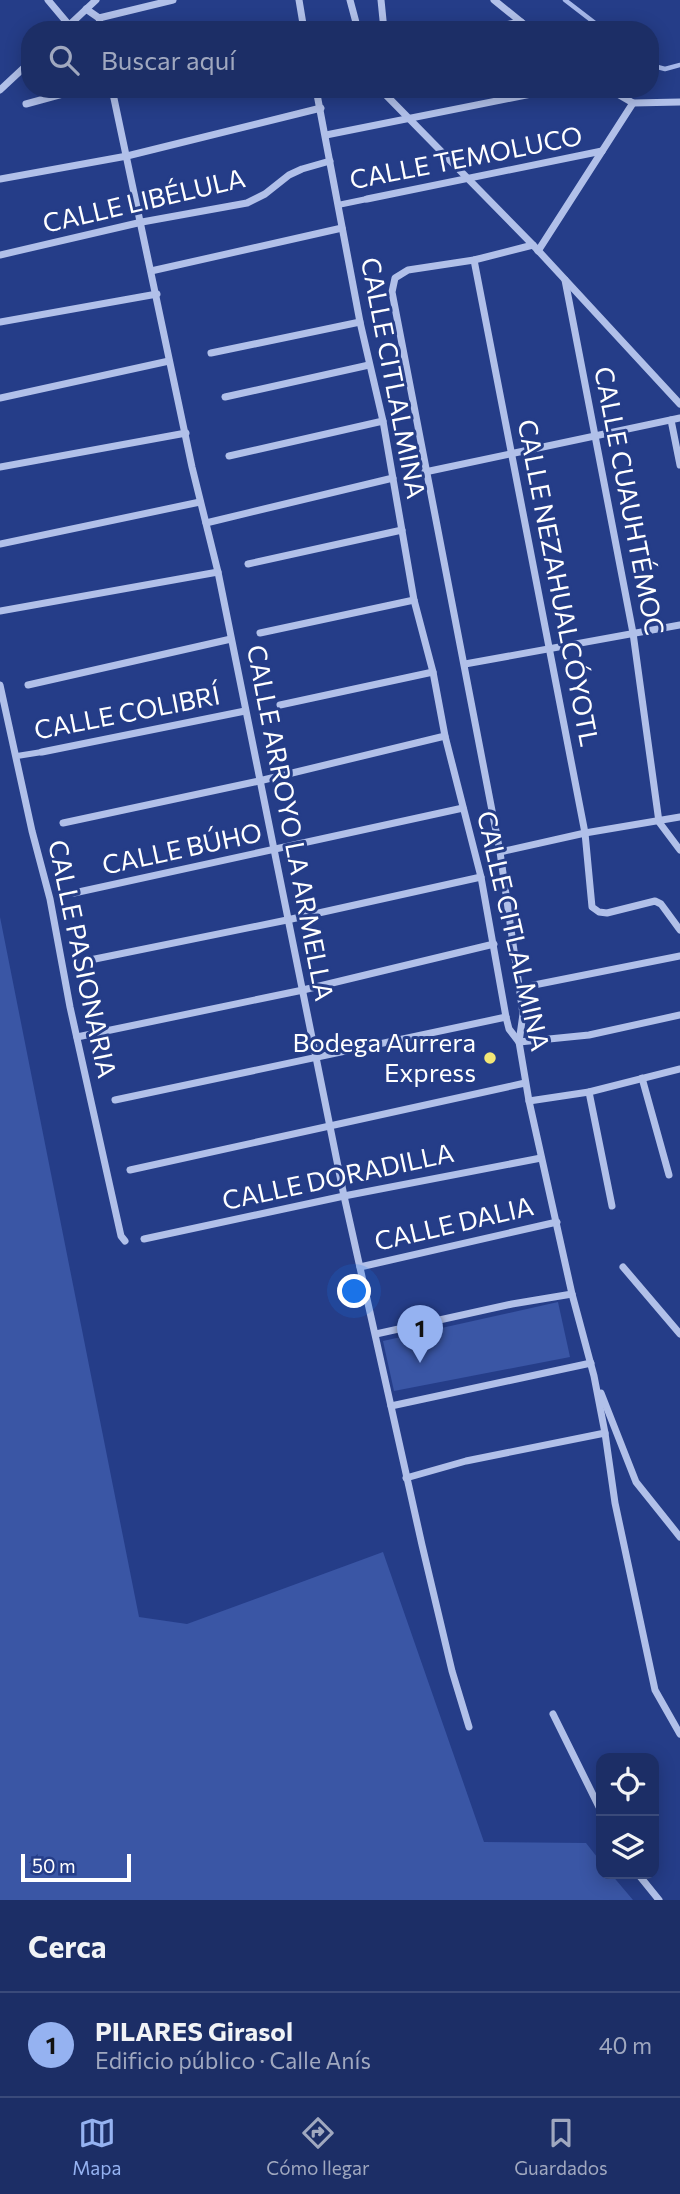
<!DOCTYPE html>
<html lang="es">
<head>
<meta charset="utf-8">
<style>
	:root { --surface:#1c2e66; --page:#25366c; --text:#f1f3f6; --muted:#a0a8bf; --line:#3a4a7a; --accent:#95b2f1 }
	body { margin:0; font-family:Commissioner,sans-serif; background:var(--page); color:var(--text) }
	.controls { position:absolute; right:21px; bottom:21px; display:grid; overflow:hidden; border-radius:14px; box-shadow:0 4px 18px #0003 }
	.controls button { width:63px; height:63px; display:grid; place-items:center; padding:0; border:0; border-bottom:2px solid var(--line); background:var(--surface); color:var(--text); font:35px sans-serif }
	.scale { position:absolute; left:21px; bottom:18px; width:110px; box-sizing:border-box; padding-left:7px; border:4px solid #fff; border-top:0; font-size:19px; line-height:24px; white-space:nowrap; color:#fff; -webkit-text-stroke:5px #253d88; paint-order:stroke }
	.you { position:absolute; left:355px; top:1292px; width:24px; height:24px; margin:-18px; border:5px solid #fff; border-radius:50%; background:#1a73e8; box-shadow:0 0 0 10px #1a73e833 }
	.badge { display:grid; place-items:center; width:46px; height:46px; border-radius:50%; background:var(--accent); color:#111; font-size:23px; font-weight:700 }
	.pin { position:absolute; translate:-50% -58px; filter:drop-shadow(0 2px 4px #0008) }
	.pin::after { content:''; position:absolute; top:37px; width:24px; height:21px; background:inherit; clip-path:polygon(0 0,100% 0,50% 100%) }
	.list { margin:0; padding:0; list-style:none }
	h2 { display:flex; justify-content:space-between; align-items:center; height:91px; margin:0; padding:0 28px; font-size:30px }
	h2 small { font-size:23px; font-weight:400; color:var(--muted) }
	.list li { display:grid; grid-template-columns:46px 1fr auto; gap:21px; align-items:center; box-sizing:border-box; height:105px; padding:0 28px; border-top:2px solid var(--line) }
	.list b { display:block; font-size:26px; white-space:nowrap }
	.list p { margin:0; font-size:23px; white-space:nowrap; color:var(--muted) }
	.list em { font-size:23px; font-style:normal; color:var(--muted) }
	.icon { flex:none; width:38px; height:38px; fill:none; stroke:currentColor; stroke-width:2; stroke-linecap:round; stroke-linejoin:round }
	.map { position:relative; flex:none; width:680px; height:1900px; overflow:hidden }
	.search { position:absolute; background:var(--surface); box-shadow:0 4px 18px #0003; left:21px; right:21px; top:21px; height:77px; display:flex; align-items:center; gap:18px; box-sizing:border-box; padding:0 24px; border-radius:28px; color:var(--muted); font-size:26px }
	.sheet { height:196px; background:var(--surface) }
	nav { display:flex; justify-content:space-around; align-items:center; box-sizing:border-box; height:98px; border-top:2px solid var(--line); background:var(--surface); font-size:19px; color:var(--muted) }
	nav a { display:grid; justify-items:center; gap:4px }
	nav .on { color:var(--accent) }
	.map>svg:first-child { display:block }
	.green { fill:#3a56a5 }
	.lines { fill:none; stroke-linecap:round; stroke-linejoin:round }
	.stream { stroke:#a6b8ea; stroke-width:4.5 }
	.pedestrian { stroke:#b1c0e9; stroke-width:6 }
	.minor { stroke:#b1c0e9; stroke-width:7 }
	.poi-dot { fill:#f3e776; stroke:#253d88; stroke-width:2.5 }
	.labels { text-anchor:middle; stroke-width:6; stroke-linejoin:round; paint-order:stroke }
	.street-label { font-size:26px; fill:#fff; stroke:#253d88 }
	.poi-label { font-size:26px; fill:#fff; stroke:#253d88; text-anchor:end }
</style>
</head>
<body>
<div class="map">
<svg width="680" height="1900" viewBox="0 0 680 1900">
	<rect width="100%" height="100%" fill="#253d88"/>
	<g class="green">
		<polygon points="0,917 139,1617 187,1624 383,1552 484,1842 586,1843 601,1862 601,1874 611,1874 633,1900 0,1900"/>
		<polygon points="558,1302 570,1357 394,1391 383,1341"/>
	</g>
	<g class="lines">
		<g class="stream">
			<polyline points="565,0 604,30"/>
			<polyline points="650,65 665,69 680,65"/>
		</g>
		<g class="pedestrian">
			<polyline points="338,205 367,199"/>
			<polyline points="17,756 42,752"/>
		</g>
		<g class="minor">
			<polyline points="48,0 69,25"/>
			<polyline points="299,0 304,30"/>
			<polyline points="350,0 358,30"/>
			<polyline points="381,0 384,30"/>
			<polyline points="494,0 531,30"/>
			<polyline points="86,9 99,18 101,30"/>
			<polyline points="99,18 173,0"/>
			<polyline points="64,30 96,0"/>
			<polyline points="476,30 521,22"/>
			<polyline points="112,89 192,467 218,572 344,1196 422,1545 452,1671 469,1727"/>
			<polyline points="316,89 360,322 383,421 414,600 433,672 445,736 481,877 506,1017 509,1029 519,1042 529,1101 572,1294 594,1376 605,1433 615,1503 655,1690 680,1734"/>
			<polyline points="380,89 533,245 680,404"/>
			<polyline points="609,89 633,103 680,102"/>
			<polyline points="0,90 30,62"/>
			<polyline points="26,104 81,89"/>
			<polyline points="326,135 556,89"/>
			<polyline points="0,179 127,156 321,108"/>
			<polyline points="367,199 602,151"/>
			<polyline points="533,245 474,260 408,270 395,278 392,292 500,852 523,1014 519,1042 589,1035 680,1015"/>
			<polyline points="538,251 633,103"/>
			<polyline points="0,255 142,222 247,203 265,194 289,175 302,169 330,161"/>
			<polyline points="474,260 585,833 592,907 599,912 607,913 655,901 661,904 680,930"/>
			<polyline points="151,271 342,228"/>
			<polyline points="565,280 633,633 659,822 680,850"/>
			<polyline points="0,322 157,294"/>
			<polyline points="211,353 360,322"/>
			<polyline points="225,397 369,365"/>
			<polyline points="0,398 169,361"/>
			<polyline points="671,420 680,465"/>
			<polyline points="229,456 383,421"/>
			<polyline points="0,467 186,433"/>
			<polyline points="425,472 680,418"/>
			<polyline points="206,523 393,478"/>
			<polyline points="0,544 200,502"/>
			<polyline points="248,564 402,530"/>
			<polyline points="0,611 218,572"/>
			<polyline points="260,633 414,600"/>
			<polyline points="465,664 680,625"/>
			<polyline points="0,685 32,831 50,899 70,1007 121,1236 125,1241"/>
			<polyline points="28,685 231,639"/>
			<polyline points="280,705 433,672"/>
			<polyline points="42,752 245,711"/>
			<polyline points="63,823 259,781 445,736"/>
			<polyline points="500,852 585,833 680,817"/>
			<polyline points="74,893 463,808"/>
			<polyline points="90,960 287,920 481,877"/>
			<polyline points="519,988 680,956"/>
			<polyline points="77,1037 303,990 494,944"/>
			<polyline points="642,1078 669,1175"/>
			<polyline points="589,1092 612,1206"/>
			<polyline points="115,1100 506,1017"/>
			<polyline points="529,1101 589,1092 680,1069"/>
			<polyline points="130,1170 525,1083"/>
			<polyline points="144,1239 344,1196 541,1158"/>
			<polyline points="360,1267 557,1222"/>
			<polyline points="623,1267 680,1334"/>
			<polyline points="376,1334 512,1304 572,1294"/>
			<polyline points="601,1393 636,1482 680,1537"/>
			<polyline points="391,1406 591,1363"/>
			<polyline points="406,1478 466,1461 605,1433"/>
			<polyline points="553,1714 601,1811"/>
			<polyline points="638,1874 659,1900"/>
		</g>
	</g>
	<circle class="poi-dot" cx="490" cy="1058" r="7"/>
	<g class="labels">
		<g class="street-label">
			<text transform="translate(466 158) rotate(-11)" y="9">CALLE TEMOLUCO</text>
			<text transform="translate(144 201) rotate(-13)" y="9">CALLE LIBÉLULA</text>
			<text transform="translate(393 378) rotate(79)" y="9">CALLE CITLALMINA</text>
			<text transform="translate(629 501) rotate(79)" y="9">CALLE CUAUHTÉMOC</text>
			<text transform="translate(558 583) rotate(79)" y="9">CALLE NEZAHUALCÓYOTL</text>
			<text transform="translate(127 713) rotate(-11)" y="9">CALLE COLIBRÍ</text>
			<text transform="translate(290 823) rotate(79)" y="9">CALLE ARROYO LA ARMELLA</text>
			<text transform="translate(182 849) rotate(-12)" y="9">CALLE BÚHO</text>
			<text transform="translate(513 931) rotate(77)" y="9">CALLE CITLALMINA</text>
			<text transform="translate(82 959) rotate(78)" y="9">CALLE PASIONARIA</text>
			<text transform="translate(338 1177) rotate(-12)" y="9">CALLE DORADILLA</text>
			<text transform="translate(454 1224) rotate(-13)" y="9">CALLE DALIA</text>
		</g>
		<g class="poi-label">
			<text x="476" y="1052">Bodega Aurrera<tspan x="476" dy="30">Express</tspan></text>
		</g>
	</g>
</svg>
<div class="controls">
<button><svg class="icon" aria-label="locate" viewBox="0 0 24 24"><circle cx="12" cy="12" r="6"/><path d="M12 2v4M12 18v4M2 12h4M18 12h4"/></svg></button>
<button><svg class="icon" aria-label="layers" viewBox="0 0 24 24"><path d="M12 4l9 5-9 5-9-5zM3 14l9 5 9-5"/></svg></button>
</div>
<div class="scale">50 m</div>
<div class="you"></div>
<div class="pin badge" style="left:420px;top:1363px">1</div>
<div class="search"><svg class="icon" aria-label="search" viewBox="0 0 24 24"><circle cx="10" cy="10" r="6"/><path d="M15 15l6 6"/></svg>Buscar aquí</div>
</div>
<section class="sheet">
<h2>Cerca<small></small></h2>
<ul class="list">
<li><span class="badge">1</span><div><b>PILARES Girasol</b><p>Edificio público · Calle Anís</p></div><em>40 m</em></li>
</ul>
</section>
<nav>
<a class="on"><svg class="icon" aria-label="map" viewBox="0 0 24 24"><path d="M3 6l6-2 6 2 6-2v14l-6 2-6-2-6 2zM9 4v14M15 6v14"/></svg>Mapa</a>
<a><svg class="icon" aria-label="directions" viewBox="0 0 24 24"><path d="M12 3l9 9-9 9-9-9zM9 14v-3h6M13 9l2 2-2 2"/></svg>Cómo llegar</a>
<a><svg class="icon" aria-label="saved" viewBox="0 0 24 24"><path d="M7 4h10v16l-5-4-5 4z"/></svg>Guardados</a>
</nav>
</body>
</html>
